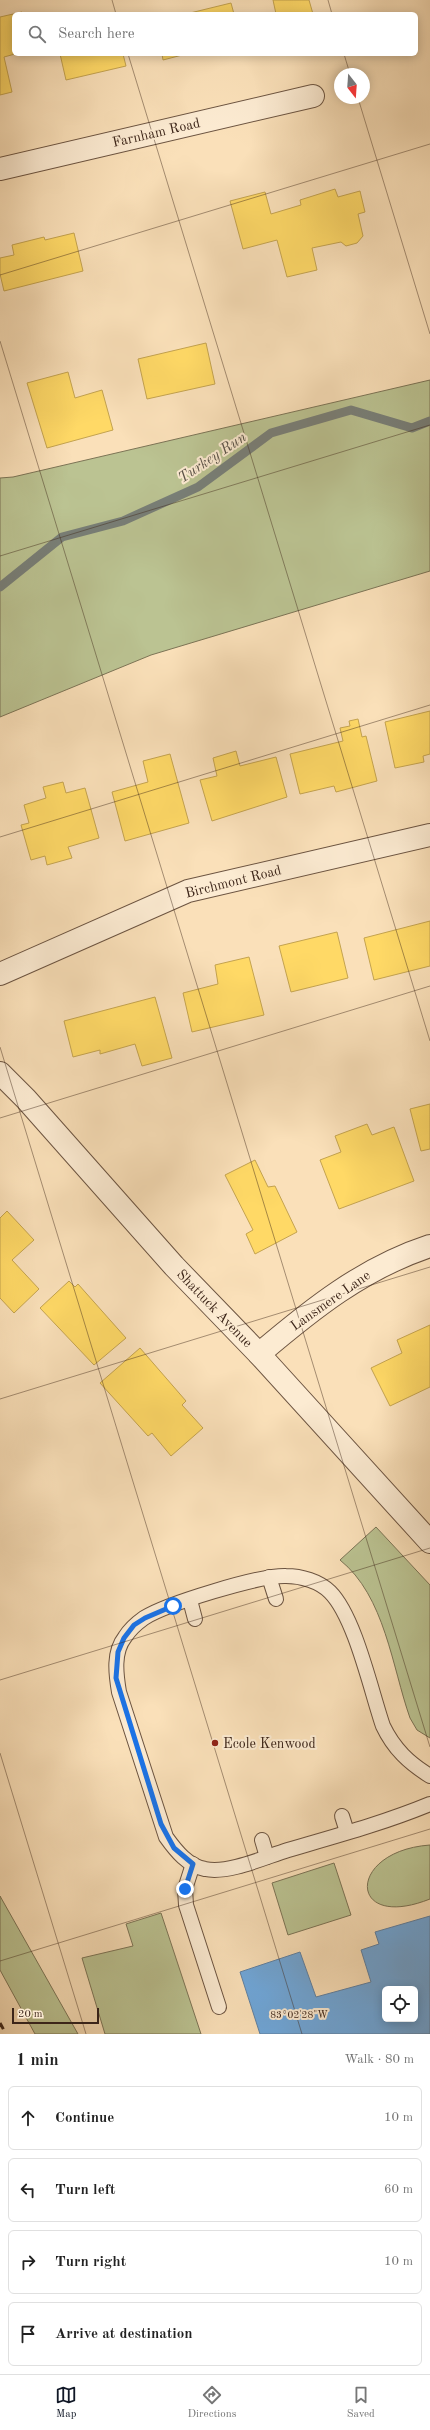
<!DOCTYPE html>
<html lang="en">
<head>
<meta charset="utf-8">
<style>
	:root { --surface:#fff; --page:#f2f2f2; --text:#222; --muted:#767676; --line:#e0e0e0; --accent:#111827 }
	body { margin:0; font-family:"Old Standard TT",serif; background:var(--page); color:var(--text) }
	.controls { position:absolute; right:12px; bottom:12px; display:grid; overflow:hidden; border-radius:6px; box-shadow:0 2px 10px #0003 }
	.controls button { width:36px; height:36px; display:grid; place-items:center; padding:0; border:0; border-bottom:1px solid var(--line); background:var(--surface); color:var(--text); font:20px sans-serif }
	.compass { position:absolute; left:334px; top:68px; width:36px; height:36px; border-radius:50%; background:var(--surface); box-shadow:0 2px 10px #0003; rotate:163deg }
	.scale { position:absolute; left:12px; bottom:10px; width:87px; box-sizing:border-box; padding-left:4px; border:2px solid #3c2519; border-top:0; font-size:11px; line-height:14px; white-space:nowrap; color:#3c2519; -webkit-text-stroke:3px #fcebd2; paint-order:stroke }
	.stop { position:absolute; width:12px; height:12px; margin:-9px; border:3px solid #1a73e8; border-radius:50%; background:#fff }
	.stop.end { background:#1a73e8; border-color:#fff; box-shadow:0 1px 4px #0008 }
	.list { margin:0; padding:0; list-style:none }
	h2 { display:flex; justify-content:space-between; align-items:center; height:52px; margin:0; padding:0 16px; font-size:17px }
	h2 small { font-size:13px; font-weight:400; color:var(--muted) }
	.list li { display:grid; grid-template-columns:26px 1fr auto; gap:12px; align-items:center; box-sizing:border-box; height:64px; margin:0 8px 8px; padding:0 8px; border:1px solid var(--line); border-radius:6px }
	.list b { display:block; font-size:15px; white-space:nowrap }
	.list em { font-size:13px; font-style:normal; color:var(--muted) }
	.icon { flex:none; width:22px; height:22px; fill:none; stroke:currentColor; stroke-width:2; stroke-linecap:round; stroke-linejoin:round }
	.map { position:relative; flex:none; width:430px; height:2034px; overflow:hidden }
	.search { position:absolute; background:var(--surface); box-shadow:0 2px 10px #0003; left:12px; right:12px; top:12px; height:44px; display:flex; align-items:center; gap:10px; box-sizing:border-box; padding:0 14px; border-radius:6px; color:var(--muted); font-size:15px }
	.sheet { height:340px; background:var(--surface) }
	nav { display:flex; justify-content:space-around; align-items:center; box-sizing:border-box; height:56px; border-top:1px solid var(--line); background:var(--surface); font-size:11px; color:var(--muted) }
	nav a { display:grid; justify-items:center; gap:2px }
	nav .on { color:var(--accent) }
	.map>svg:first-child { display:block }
	.green { fill:#bbc392; stroke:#7c7456 }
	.homes { fill:#ffd966; stroke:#c4a34f }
	.schools { fill:#6fa8dc; stroke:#6081a2; fill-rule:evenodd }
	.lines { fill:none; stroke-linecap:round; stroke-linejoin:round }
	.stream { stroke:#787f78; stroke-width:9 }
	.service-casing { stroke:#6c5441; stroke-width:16 }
	.minor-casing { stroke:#6c5441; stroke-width:24 }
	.service { stroke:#fcebd2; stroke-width:14 }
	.minor { stroke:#fcebd2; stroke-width:22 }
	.rail { stroke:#3c2519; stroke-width:3; stroke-dasharray:7 7; stroke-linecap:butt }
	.route { stroke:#1a73e8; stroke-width:5 }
	.ticks { fill:none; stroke:#3c2519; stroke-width:1; stroke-opacity:0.45 }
	.poi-dot { fill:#8f2418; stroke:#fcebd2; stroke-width:1.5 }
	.labels { text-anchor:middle; stroke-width:4; stroke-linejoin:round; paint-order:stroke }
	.street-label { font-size:14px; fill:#3c2519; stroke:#fcebd2 }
	.poi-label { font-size:14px; fill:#3c2519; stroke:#fcebd2; text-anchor:start }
	.water-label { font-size:15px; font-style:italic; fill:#5a5248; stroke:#fcebd2 }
	.ticks-label { font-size:10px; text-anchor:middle; fill:#3c2519; stroke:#fcebd2; stroke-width:4; stroke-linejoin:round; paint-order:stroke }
</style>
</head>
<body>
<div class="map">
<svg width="430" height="2034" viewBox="0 0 430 2034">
	<rect width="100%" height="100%" fill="#fae0b9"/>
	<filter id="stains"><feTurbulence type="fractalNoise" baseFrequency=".005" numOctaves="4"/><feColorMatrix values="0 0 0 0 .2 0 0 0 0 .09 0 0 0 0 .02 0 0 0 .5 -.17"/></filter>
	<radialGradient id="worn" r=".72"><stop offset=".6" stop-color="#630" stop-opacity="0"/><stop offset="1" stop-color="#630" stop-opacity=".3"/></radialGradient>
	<g class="green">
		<polygon points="430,380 430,571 151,655 0,717 0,478 13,477"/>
		<path d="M376,1527L430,1585V1738L417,1730L410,1718C392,1667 385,1596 340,1560Z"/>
		<path d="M430,1845V1899C347,1932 346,1851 430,1845Z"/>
		<polygon points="334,1863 351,1915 288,1935 272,1883"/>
		<polygon points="0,1896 78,2034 35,2034 0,1970"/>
		<polygon points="161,1913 201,2034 105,2034 82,1958 133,1946 126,1924"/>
	</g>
	<g class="homes">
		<polygon points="273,0 309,0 313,14 276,14"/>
		<polygon points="231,3 234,14 186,14"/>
		<polygon points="22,12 23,14 14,14 15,54 4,57 12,92 0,95 0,17"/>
		<polygon points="60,54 123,54 126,66 66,80"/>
		<polygon points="162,54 186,54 163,60"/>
		<polygon points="335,189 338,197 360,191 365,212 358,214 363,236 357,243 346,246 341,242 312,248 317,270 287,277 277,240 243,249 230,201 265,192 271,214 301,205 300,200"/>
		<polygon points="74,233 83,271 4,291 0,274 0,258 14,255 12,245 44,237 45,240"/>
		<polygon points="206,343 215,384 147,399 138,359"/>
		<polygon points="68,372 75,398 102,390 113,430 47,448 27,383"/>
		<polygon points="430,711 430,754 423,756 424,762 395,768 385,722"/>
		<polygon points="358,719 362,737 366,736 377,781 336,792 334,786 300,794 290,754 343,741 340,728 350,726 349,721"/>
		<polygon points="236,751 240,766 276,757 287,797 212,821 200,780 217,776 213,758"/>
		<polygon points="170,754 189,823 125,841 112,792 148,782 143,761"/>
		<polygon points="63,782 66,793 85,788 99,838 68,847 72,858 47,865 45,856 31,860 21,825 29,823 24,805 46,798 43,787"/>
		<polygon points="430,921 430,966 374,980 364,938"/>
		<polygon points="337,932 348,978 291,992 279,946"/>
		<polygon points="249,957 264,1015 192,1032 183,993 218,984 215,965"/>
		<polygon points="155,997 172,1058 142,1066 135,1044 100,1054 100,1050 73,1057 64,1021"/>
		<polygon points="430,1104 430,1149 421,1151 410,1109"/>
		<polygon points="367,1124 372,1135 394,1127 414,1181 339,1209 320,1160 341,1152 335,1136"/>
		<polygon points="255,1160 268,1187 275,1186 297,1232 255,1254 246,1234 253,1230 225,1175"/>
		<polygon points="7,1211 34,1240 12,1260 39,1289 14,1313 0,1298 0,1218"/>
		<polygon points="69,1281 75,1287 78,1284 126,1338 94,1365 40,1308"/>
		<polygon points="430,1325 430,1387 390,1406 371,1368 402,1353 397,1340"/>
		<polygon points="140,1348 186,1401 182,1405 203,1428 171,1456 152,1433 148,1436 100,1383"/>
	</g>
	<path class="schools" d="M430,1916V2034H260L240,1972L300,1952L316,1997L371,1982L361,1950L379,1944L375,1932ZM385,1989H415V2019H385Z"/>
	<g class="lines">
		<polyline class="stream" points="0,587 62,537 123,521 198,487 271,433 351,410 412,428 430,421"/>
		<defs>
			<g id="service">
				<polyline points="269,1577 276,1599"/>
				<polyline points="190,1600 195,1619"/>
				<path d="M430,1776C409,1763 394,1749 383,1726C371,1691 355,1617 330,1592C319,1581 301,1576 286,1576C260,1575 166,1604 144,1618C137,1623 130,1629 125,1637C113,1652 116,1674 119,1692L166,1837C176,1851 188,1866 205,1869C229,1874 265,1857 288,1850C336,1836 384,1823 430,1804"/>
				<polyline points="342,1816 347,1832"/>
				<polyline points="262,1840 267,1857"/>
				<polyline points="193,1864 185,1889 186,1905 219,2007"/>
			</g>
			<g id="minor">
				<polyline points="0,169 313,96"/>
				<polyline points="0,974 188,891 430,835"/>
				<polyline points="0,1073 26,1099 174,1266 259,1354 430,1542"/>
				<path d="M259,1354C312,1309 363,1268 430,1246"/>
			</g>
		</defs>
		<use href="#service" class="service-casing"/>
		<use href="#minor" class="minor-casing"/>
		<use href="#service" class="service"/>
		<use href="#minor" class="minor"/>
		<polyline class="rail" points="0,2023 6,2034"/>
	</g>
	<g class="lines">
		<polyline class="route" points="173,1606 145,1618 134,1625 124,1638 118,1652 116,1678 161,1824 174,1848 193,1864 185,1889"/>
	</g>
	<path class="ticks" d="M112,0L116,14M328,0L332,14M128,54L430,1041M344,54L350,74M358,98L430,334M0,275L430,144M0,341L430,1747M0,556L430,425M0,837L430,705M0,1047L302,2034M0,1118L430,986M0,1399L430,1267M0,1680L430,1548M0,1753L86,2034M0,1961L430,1829"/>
	<circle class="poi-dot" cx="215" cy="1743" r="4"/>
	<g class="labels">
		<g class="street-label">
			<text transform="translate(156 132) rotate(-13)" y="5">Farnham Road</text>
			<text transform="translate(233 881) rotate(-14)" y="5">Birchmont Road</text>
			<text transform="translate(330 1300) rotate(-35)" y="5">Lansmere Lane</text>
			<text transform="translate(215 1308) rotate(46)" y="5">Shattuck Avenue</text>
		</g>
		<g class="poi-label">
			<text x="223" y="1748">Ecole Kenwood</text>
		</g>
		<g class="water-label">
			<text transform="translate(212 457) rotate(-34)" y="5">Turkey Run</text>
		</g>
	</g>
	<g class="ticks-label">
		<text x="299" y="2018">83°02'28"W</text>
	</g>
	<rect width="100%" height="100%" filter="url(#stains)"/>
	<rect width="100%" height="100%" fill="url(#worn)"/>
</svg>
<div class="controls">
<button><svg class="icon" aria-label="locate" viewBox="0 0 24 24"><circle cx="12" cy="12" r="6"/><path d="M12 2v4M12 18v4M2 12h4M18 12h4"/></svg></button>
</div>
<svg class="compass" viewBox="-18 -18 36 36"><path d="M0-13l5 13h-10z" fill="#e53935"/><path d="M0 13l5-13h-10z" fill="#767676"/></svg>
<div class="scale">20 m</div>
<div class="stop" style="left:173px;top:1606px"></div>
<div class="stop end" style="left:185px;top:1889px"></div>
<div class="search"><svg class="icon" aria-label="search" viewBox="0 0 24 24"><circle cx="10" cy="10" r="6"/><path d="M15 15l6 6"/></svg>Search here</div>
</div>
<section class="sheet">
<h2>1 min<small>Walk · 80 m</small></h2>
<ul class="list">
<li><svg class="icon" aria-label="ahead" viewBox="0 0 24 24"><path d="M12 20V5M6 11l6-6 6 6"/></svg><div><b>Continue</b></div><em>10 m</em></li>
<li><svg class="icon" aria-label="left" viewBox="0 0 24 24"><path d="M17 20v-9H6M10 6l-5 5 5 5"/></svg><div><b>Turn left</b></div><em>60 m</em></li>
<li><svg class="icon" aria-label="right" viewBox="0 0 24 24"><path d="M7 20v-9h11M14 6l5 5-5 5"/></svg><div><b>Turn right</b></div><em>10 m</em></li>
<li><svg class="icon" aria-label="arrive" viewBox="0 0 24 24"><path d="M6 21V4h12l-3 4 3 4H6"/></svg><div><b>Arrive at destination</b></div></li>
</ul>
</section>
<nav>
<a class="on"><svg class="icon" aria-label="map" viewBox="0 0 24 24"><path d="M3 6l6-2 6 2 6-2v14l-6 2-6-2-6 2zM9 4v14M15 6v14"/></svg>Map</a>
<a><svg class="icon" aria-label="directions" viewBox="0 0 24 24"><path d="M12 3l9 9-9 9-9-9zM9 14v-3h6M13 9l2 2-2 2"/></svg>Directions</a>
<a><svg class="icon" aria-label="saved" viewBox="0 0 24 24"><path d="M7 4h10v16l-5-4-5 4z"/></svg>Saved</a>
</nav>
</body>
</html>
